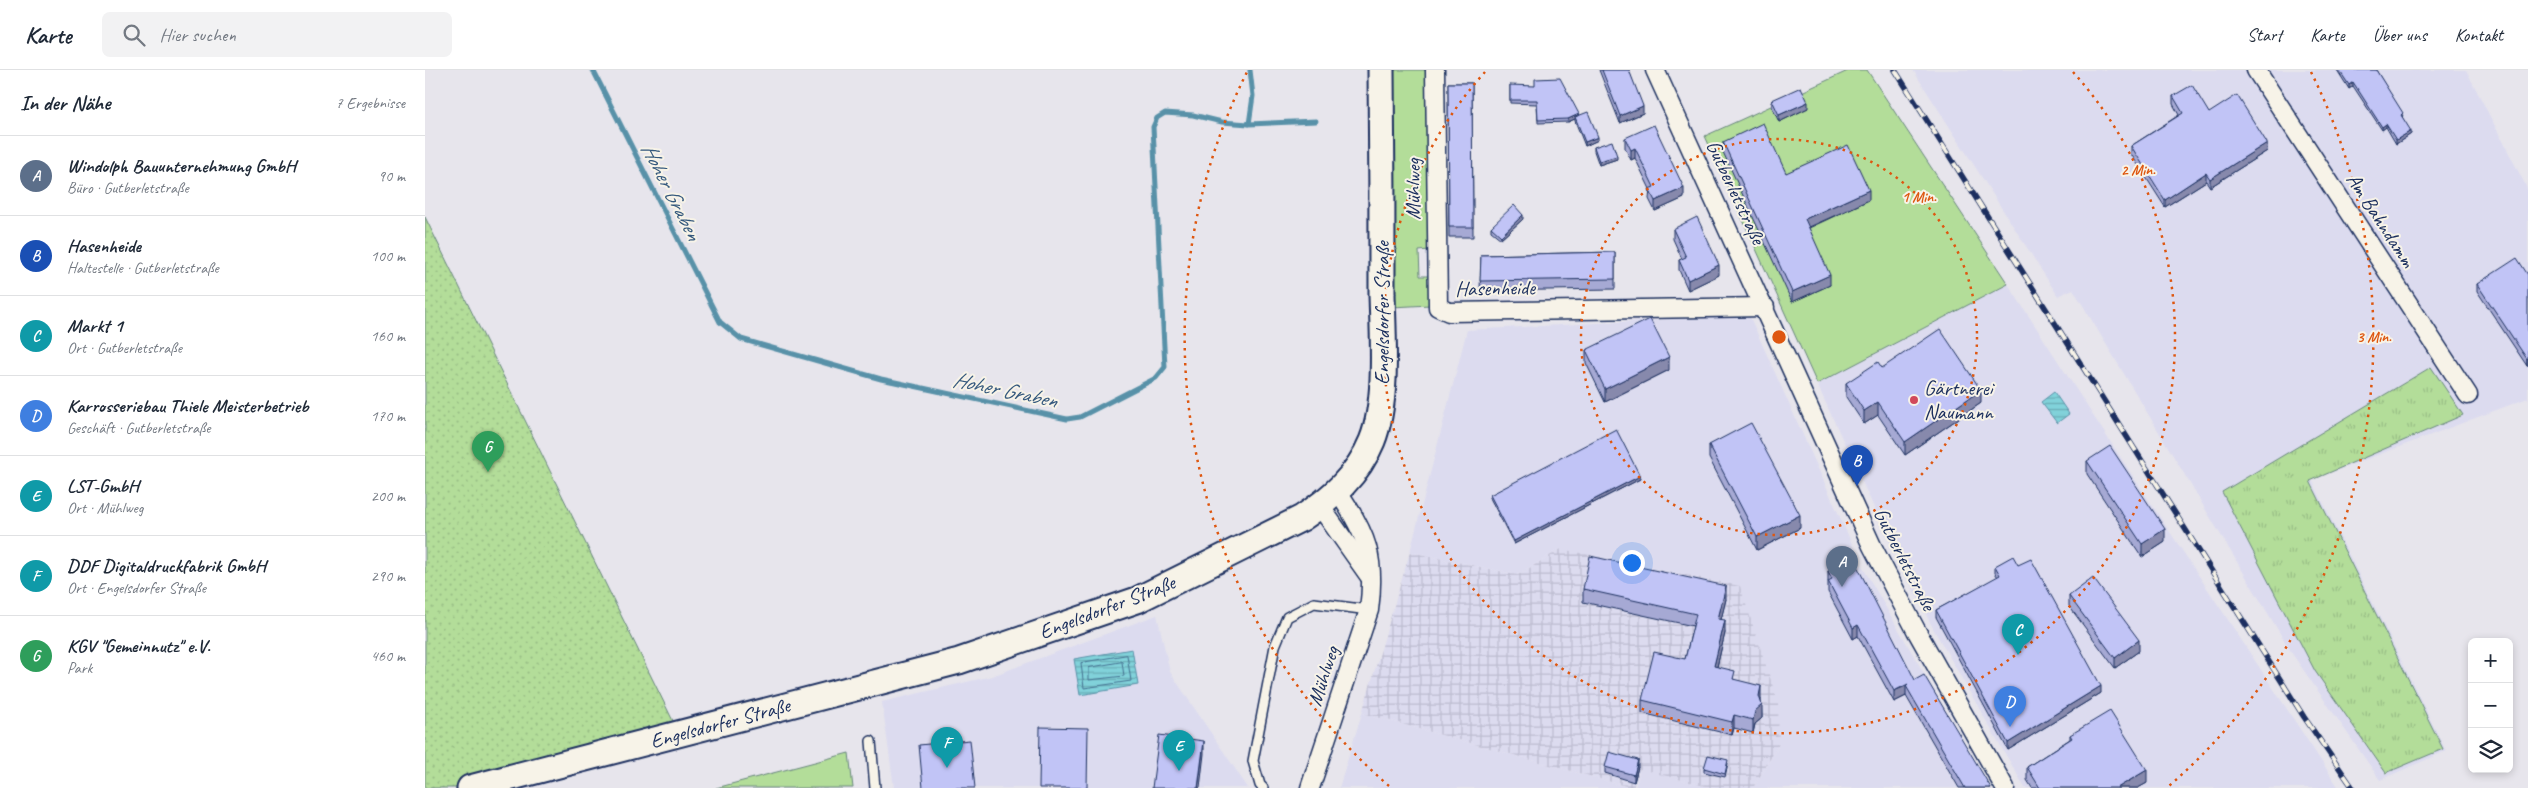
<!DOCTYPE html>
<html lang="de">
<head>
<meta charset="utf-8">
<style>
	:root { --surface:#fff; --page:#f2f2f3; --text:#1f2937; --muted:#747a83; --line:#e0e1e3; --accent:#d1495b }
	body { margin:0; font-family:Caveat,sans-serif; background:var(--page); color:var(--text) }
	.controls { position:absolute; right:15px; bottom:15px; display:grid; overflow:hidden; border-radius:8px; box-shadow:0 2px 8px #0003 }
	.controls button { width:45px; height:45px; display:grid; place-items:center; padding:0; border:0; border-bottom:1px solid var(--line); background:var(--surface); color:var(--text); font:25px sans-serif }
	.you { position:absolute; left:1206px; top:492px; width:18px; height:18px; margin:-12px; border:4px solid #fff; border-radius:50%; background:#1a73e8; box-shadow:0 0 0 8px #1a73e833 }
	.badge { display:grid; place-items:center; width:32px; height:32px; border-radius:50%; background:var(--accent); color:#fff; font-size:16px; font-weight:700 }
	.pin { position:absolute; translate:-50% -41px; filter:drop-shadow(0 1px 2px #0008) }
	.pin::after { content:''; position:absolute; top:26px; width:18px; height:15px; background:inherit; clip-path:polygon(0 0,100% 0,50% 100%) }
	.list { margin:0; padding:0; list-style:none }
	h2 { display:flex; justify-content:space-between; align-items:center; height:65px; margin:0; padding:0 20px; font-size:21px }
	h2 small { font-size:16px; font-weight:400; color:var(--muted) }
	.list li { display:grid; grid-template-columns:32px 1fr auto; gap:15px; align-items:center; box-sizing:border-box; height:80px; padding:0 20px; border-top:1px solid var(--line) }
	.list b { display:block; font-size:19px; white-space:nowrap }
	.list p { margin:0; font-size:16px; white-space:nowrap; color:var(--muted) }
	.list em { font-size:16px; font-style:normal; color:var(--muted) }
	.icon { flex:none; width:28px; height:28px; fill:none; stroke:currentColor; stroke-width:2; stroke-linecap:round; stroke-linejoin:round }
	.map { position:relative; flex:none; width:2103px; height:718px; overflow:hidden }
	header { display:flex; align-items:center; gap:30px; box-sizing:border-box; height:70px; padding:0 25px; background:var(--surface); border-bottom:1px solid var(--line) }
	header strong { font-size:24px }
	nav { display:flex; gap:28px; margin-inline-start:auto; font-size:18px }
	.search { width:350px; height:45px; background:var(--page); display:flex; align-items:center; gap:12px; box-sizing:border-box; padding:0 18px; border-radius:8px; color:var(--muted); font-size:19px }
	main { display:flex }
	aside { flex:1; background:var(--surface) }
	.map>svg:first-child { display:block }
	.built { fill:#dcdbef }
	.industrial { fill:url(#industrial-grid) }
	.grass { fill:#b3dd99; stroke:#67867c }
	.park { fill:url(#park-tufts); stroke:#67867c }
	.garden { fill:url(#garden-dots); stroke:#67867c }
	.water { fill:url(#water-rules); stroke:#5891a8 }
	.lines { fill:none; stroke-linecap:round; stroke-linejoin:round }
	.shore { stroke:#447090; stroke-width:1 }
	.stream { stroke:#5891a8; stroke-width:5 }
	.lane-casing { stroke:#1b2f5e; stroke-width:12 }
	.street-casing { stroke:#1b2f5e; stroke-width:21 }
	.secondary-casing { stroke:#1b2f5e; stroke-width:29 }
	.lane { stroke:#f7f3e8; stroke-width:9 }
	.street { stroke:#f7f3e8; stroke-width:18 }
	.secondary { stroke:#f7f3e8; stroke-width:25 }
	.rail-casing { stroke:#1b2f5e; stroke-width:5.5 }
	.rail { stroke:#f7f3e8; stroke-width:4; stroke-dasharray:11; stroke-linecap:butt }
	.wall { fill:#a6a9d4; stroke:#1b2f5e }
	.shaded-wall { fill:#8789ac; stroke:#1b2f5e }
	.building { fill:#c1c4f6; stroke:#1b2f5e }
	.ring { fill:none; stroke:#de5710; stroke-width:2.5; stroke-dasharray:2.5 5 }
	.poi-dot { fill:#d1495b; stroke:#f7f3e8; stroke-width:2 }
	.labels { text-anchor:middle; stroke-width:4; stroke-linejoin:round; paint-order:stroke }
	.street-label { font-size:21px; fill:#1b2f5e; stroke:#f7f3e8 }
	.poi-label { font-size:21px; fill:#1b2f5e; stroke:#f7f3e8; text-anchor:start }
	.water-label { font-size:22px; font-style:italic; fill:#34587d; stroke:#f7f3e8 }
	.centre { fill:#de5710; stroke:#f7f3e8; stroke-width:2.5 }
	.ring-label { font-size:15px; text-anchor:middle; font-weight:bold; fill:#de5710; stroke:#f7f3e8; stroke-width:4; stroke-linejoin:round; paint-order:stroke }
</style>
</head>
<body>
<header>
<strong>Karte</strong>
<div class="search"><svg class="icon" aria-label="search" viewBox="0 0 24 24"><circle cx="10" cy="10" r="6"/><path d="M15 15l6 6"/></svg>Hier suchen</div>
<nav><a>Start</a><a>Karte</a><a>Über uns</a><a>Kontakt</a></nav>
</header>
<main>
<aside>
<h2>In der Nähe<small>7 Ergebnisse</small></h2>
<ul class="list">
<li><span class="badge" style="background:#5c6f8a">A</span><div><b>Windolph Bauunternehmung GmbH</b><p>Büro · Gutberletstraße</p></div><em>90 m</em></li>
<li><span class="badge" style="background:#1a4fb4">B</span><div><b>Hasenheide</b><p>Haltestelle · Gutberletstraße</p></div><em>100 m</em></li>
<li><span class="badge" style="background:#0f9aa8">C</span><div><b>Markt 1</b><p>Ort · Gutberletstraße</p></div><em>160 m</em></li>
<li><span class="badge" style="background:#3f7fe0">D</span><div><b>Karrosseriebau Thiele Meisterbetrieb</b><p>Geschäft · Gutberletstraße</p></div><em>170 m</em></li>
<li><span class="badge" style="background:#0f9aa8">E</span><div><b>LST-GmbH</b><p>Ort · Mühlweg</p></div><em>200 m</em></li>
<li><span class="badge" style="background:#0f9aa8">F</span><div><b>DDF Digitaldruckfabrik GmbH</b><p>Ort · Engelsdorfer Straße</p></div><em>290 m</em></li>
<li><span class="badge" style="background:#2e9e5b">G</span><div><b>KGV &quot;Gemeinnutz&quot; e.V.</b><p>Park</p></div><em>460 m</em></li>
</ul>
</aside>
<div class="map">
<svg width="2103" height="718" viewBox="0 0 2103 718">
	<defs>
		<pattern id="industrial-grid" width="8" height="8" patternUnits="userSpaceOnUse" patternTransform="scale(1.25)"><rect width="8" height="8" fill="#dcdbef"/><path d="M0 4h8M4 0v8" fill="none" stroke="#bcbccf"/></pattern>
		<pattern id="park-tufts" width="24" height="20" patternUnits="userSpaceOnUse" patternTransform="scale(1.25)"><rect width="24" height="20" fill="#b3dd99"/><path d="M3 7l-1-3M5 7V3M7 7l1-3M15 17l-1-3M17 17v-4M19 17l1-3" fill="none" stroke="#99be86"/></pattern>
		<pattern id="garden-dots" width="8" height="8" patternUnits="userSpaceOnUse" patternTransform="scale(1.25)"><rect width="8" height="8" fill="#b3dd99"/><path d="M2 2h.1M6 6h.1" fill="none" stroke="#99be86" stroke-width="1.8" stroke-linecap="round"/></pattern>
		<pattern id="water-rules" width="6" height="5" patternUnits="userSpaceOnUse" patternTransform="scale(1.25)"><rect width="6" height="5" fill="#81d2da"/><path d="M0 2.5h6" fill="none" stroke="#69abb4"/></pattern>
	</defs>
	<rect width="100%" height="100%" fill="#e7e5ec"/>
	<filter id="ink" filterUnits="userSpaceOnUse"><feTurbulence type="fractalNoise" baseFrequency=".02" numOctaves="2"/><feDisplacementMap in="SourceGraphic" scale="10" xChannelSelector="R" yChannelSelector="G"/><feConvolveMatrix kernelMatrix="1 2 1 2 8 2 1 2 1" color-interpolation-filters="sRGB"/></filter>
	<g filter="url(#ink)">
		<g class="built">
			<polygon points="1488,0 2041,0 2103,120 2103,328 1887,410 2021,681 1955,710 1868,585 1648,219 1633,226"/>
			<polygon points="1583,214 1669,347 1914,718 1600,718 1509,560 1469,481 1392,314"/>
			<polygon points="1324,245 1437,496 1565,718 1328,718 1354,674 1136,479 1093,505 985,482 1042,260"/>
			<polygon points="732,545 745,602 823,718 469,718 457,632 567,606"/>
			<polygon points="937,643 1208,718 914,718"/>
			<polygon points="1215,698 1287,718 1210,718"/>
		</g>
		<polygon class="industrial" points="1136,479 1315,516 1353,632 1354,674 1328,718 1287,718 1215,699 1208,718 937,643 985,482 1093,505"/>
		<g class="grass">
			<polygon points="965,0 1003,0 1004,180 994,181 995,206 1004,206 1005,235 967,237"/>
			<polygon points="1425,0 1442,0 1583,214 1392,314 1280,66"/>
			<polygon points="424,683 428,718 291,718"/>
		</g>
		<polygon class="park" points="2006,297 2038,345 1885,411 2018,679 1961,703 1890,601 1797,422"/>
		<polygon class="garden" points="0,147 251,657 48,718 0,718"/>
		<g class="water">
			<polygon points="1629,322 1644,344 1632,353 1616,332"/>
			<polygon points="707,579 713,615 655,625 649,589"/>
		</g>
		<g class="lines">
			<g class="shore">
				<polygon points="702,585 706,611 659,618 656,593"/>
				<polygon points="697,592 699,606 664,610 664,598"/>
			</g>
			<g class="stream">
				<polyline points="168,0 295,252 316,269 456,309 642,349 655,347 731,308 740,297 728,57 732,48 740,43 768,45 797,52 824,54 828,26 825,0"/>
				<polyline points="824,54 891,51"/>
			</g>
			<defs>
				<g id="lane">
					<polyline points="446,671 450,718"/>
					<polyline points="838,718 835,715 828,691 850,576 862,547 889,533 944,540"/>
				</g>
				<g id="street">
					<polyline points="1010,0 1013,237 1024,242 1340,237"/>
					<polyline points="1230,0 1447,476 1491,560 1580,718"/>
					<polyline points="1831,0 2043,325"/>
					<polyline points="895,436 945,507"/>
					<path d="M885,718L944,540C951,488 942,464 913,422"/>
				</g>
				<path id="secondary" d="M45,718L534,591L712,530L877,448C907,428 933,405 947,371C963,332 958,266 957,224C957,149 957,75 956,0"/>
			</defs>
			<use href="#lane" class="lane-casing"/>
			<use href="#street" class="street-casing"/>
			<use href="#secondary" class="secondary-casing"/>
			<use href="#lane" class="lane"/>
			<use href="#street" class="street"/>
			<use href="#secondary" class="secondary"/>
			<defs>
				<polyline id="rail" points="1470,0 1879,647 1928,718"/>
			</defs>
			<use href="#rail" class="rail-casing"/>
			<use href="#rail" class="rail"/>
		</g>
		<g class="wall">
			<polygon points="1174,0 1204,0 1218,43 1195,53"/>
			<polygon points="1912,0 1951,0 1978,46 1977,47 1986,64 1971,74 1961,57 1957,60 1928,16 1924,19"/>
			<polygon points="1023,13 1047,13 1048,167 1024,167"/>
			<polygon points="1085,15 1154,46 1173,70 1160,76 1150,51 1150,49 1143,52 1113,53 1112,34 1085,33"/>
			<polygon points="1748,26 1784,43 1842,81 1785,117 1781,111 1740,137 1706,84 1706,76 1754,45 1748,34"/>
			<polygon points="1347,30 1383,38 1354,52 1347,37"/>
			<polygon points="1200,68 1259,128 1230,141 1224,129 1225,119 1210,88 1206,90 1200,78"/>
			<polygon points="1298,72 1361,103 1444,130 1384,158 1405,215 1367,232 1298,82"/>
			<polygon points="1169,77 1192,89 1174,95 1169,81"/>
			<polygon points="1098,149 1076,169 1066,161 1066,157"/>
			<polygon points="1248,159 1294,205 1263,220 1254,200 1254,190 1257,189 1248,169"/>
			<polygon points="1190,182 1190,219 1055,221 1056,185"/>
			<polygon points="2103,205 2102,296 2052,221 2052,214"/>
			<polygon points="1161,280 1244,300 1180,332 1161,293"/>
			<polygon points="1457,298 1556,333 1480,385 1453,345 1439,354 1421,327 1421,313"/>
			<polygon points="1284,375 1375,458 1332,480 1284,388"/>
			<polygon points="1662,391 1740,472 1717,487 1662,404"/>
			<polygon points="1215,409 1089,474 1065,428 1065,425"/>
			<polygon points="1593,495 1676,623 1583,680 1511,547 1511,540 1573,507 1570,503 1570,496"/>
			<polygon points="1403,501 1490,610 1566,718 1534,718 1481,626 1469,632 1433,566 1428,569 1403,522"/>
			<polygon points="1158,519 1301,529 1296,549 1300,563 1292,597 1336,629 1337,648 1330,654 1328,663 1309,658 1307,665 1217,643 1217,630 1260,589 1268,556 1158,532"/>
			<polygon points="1644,526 1714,581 1690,598 1644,536"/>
			<polygon points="1645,665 1722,713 1713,718 1607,718 1602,710 1602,697 1645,669"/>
			<polygon points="1303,693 1300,707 1279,702 1279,698"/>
			<polygon points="1180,697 1213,697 1209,712 1180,703"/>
		</g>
		<g class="shaded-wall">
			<polygon points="1928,12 1928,16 1924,19 1924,15"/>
			<polygon points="1383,32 1383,38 1354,52 1354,45"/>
			<polygon points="1218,36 1218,43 1195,53 1195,46"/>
			<polygon points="1154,44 1154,47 1143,52 1143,49"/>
			<polygon points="1961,54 1961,57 1957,60 1957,57"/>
			<polygon points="1986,61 1986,64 1971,74 1971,70"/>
			<polygon points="1173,67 1173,70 1160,76 1160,72"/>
			<polygon points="1842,73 1842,81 1785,117 1785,109"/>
			<polygon points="1210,78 1210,88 1206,90 1206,80"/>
			<polygon points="1192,86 1192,89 1174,95 1174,91"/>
			<polygon points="1781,103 1781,111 1740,137 1740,130"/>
			<polygon points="1259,118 1259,128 1230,141 1230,131"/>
			<polygon points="1444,120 1444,130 1380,159 1380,149"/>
			<polygon points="1098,145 1098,149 1076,169 1076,166"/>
			<polygon points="1294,195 1294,205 1263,220 1263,210"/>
			<polygon points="1405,205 1405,215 1367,232 1367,222"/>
			<polygon points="1244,287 1244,300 1180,332 1180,319"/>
			<polygon points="2103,288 2103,295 2102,296 2102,289"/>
			<polygon points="1556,320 1556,333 1480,385 1480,372"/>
			<polygon points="1453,332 1453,345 1439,354 1439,341"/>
			<polygon points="1215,406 1215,409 1089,474 1089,471"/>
			<polygon points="1375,445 1375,458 1332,480 1332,467"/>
			<polygon points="1740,459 1740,472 1717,487 1717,474"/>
			<polygon points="1301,516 1301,529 1293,562 1293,549"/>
			<polygon points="1300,550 1300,563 1289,609 1289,596"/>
			<polygon points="1433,555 1433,566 1428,569 1428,558"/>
			<polygon points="1714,570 1714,581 1690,598 1690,588"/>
			<polygon points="1336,616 1336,629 1334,637 1337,635 1337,648 1330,654 1328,663 1328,650"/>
			<polygon points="1481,616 1481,626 1469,632 1469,621"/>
			<polygon points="1676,616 1676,623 1583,680 1583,673"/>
			<polygon points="1309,645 1309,658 1307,665 1307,652"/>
			<polygon points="779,671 779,684 775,718 773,718"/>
			<polygon points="1213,690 1213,697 1209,712 1209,705"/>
			<polygon points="1722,700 1722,713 1713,718 1692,718"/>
		</g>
		<g class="building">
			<polygon points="1177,0 1204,0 1218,36 1195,46"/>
			<polygon points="1914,0 1951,0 1978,43 1976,45 1986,61 1971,70 1961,54 1957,57 1928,12 1924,15"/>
			<polygon points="1135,8 1154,44 1143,49 1113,50 1112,30 1085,30 1085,15 1110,16 1110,9"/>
			<polygon points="1023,13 1047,13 1048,157 1024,157"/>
			<polygon points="1767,15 1784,43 1812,25 1842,73 1785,109 1781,103 1740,130 1706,76 1758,43 1748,26"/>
			<polygon points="1376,17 1383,32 1354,45 1347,30"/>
			<polygon points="1163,42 1173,67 1160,72 1150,47"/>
			<polygon points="1338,53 1361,103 1423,75 1444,120 1380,149 1405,205 1367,222 1298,72"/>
			<polygon points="1229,55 1259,118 1230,131 1224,119 1229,117 1210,78 1206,80 1200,68"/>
			<polygon points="1187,71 1192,86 1174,91 1169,77"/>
			<polygon points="1089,135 1098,145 1076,166 1066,157"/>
			<polygon points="1272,147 1294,195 1263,210 1254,190 1261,187 1248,159"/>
			<polygon points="1190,182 1190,209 1055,211 1056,185"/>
			<polygon points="2092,188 2103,205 2103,288 2102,289 2052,214"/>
			<polygon points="1225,249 1244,287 1180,319 1161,280"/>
			<polygon points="1515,259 1556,320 1480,372 1453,332 1439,341 1421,313 1453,292 1457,298"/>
			<polygon points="1326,353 1375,445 1332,467 1284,375"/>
			<polygon points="1191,359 1215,406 1089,471 1065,425"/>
			<polygon points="1685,376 1740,459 1717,474 1662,391"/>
			<polygon points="1165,486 1301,516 1293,549 1300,550 1289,596 1310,601 1308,609 1336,616 1334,626 1337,635 1330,641 1328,650 1309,645 1307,652 1217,630 1229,582 1260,589 1271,544 1158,519"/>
			<polygon points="1588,486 1593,495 1606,489 1676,616 1583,673 1511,540 1575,505 1570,496"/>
			<polygon points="1428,488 1490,610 1499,605 1566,718 1540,718 1481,616 1483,614 1469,621 1433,555 1428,558 1403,511 1407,509 1403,501"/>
			<polygon points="1668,508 1714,570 1690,588 1644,526"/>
			<polygon points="1685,641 1722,700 1692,718 1615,718 1602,697 1647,668 1645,665"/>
			<polygon points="615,657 663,658 662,718 614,718"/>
			<polygon points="734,665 779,671 773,718 727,718"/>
			<polygon points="545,670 550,718 498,718 494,675"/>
			<polygon points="1184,682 1213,690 1209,705 1180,697"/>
			<polygon points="1283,685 1303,690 1300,704 1279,698"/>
		</g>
	</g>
	<g class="ring">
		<circle cx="1354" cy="267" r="198"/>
		<path d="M1648 2A396 396 0 1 1 1060 2"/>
		<path d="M964 716A595 595 0 0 1 822 2M1886 2A595 595 0 0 1 1744 716"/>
	</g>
	<circle class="poi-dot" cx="1489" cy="330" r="5"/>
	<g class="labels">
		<g class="street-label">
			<text transform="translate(988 119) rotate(-90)" y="7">Mühlweg</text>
			<text transform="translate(1311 122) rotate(65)" y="7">Gutberletstraße</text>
			<text transform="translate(1956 150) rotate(57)" y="7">Am Bahndamm</text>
			<text transform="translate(1070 218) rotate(-1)" y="7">Hasenheide</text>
			<text transform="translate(957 243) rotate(-90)" y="7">Engelsdorfer Straße</text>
			<text transform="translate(1480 489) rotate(63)" y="7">Gutberletstraße</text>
			<text transform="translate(682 537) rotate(-21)" y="7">Engelsdorfer Straße</text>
			<text transform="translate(898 606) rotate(-72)" y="7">Mühlweg</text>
			<text transform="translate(295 653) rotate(-15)" y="7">Engelsdorfer Straße</text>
		</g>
		<g class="poi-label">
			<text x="1499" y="325">Gärtnerei<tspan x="1499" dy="24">Naumann</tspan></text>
		</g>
		<g class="water-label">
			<text transform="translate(247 121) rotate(63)" y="8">Hoher Graben</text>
			<text transform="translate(580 319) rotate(12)" y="8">Hoher Graben</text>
		</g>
	</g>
	<circle cx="1354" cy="267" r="8" class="centre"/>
	<g class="ring-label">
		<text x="1713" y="105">2 Min.</text>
		<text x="1494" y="132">1 Min.</text>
		<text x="1949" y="272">3 Min.</text>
	</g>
</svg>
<div class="controls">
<button>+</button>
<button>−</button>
<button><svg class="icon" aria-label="layers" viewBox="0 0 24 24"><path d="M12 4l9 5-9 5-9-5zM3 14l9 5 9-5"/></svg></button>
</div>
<div class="you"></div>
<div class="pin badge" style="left:1417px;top:517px;background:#5c6f8a">A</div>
<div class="pin badge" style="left:1432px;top:416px;background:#1a4fb4">B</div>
<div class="pin badge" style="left:1593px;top:585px;background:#0f9aa8">C</div>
<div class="pin badge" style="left:1585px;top:657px;background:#3f7fe0">D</div>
<div class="pin badge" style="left:754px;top:701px;background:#0f9aa8">E</div>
<div class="pin badge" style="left:522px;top:698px;background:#0f9aa8">F</div>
<div class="pin badge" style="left:63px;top:402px;background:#2e9e5b">G</div>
</div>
</main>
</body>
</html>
